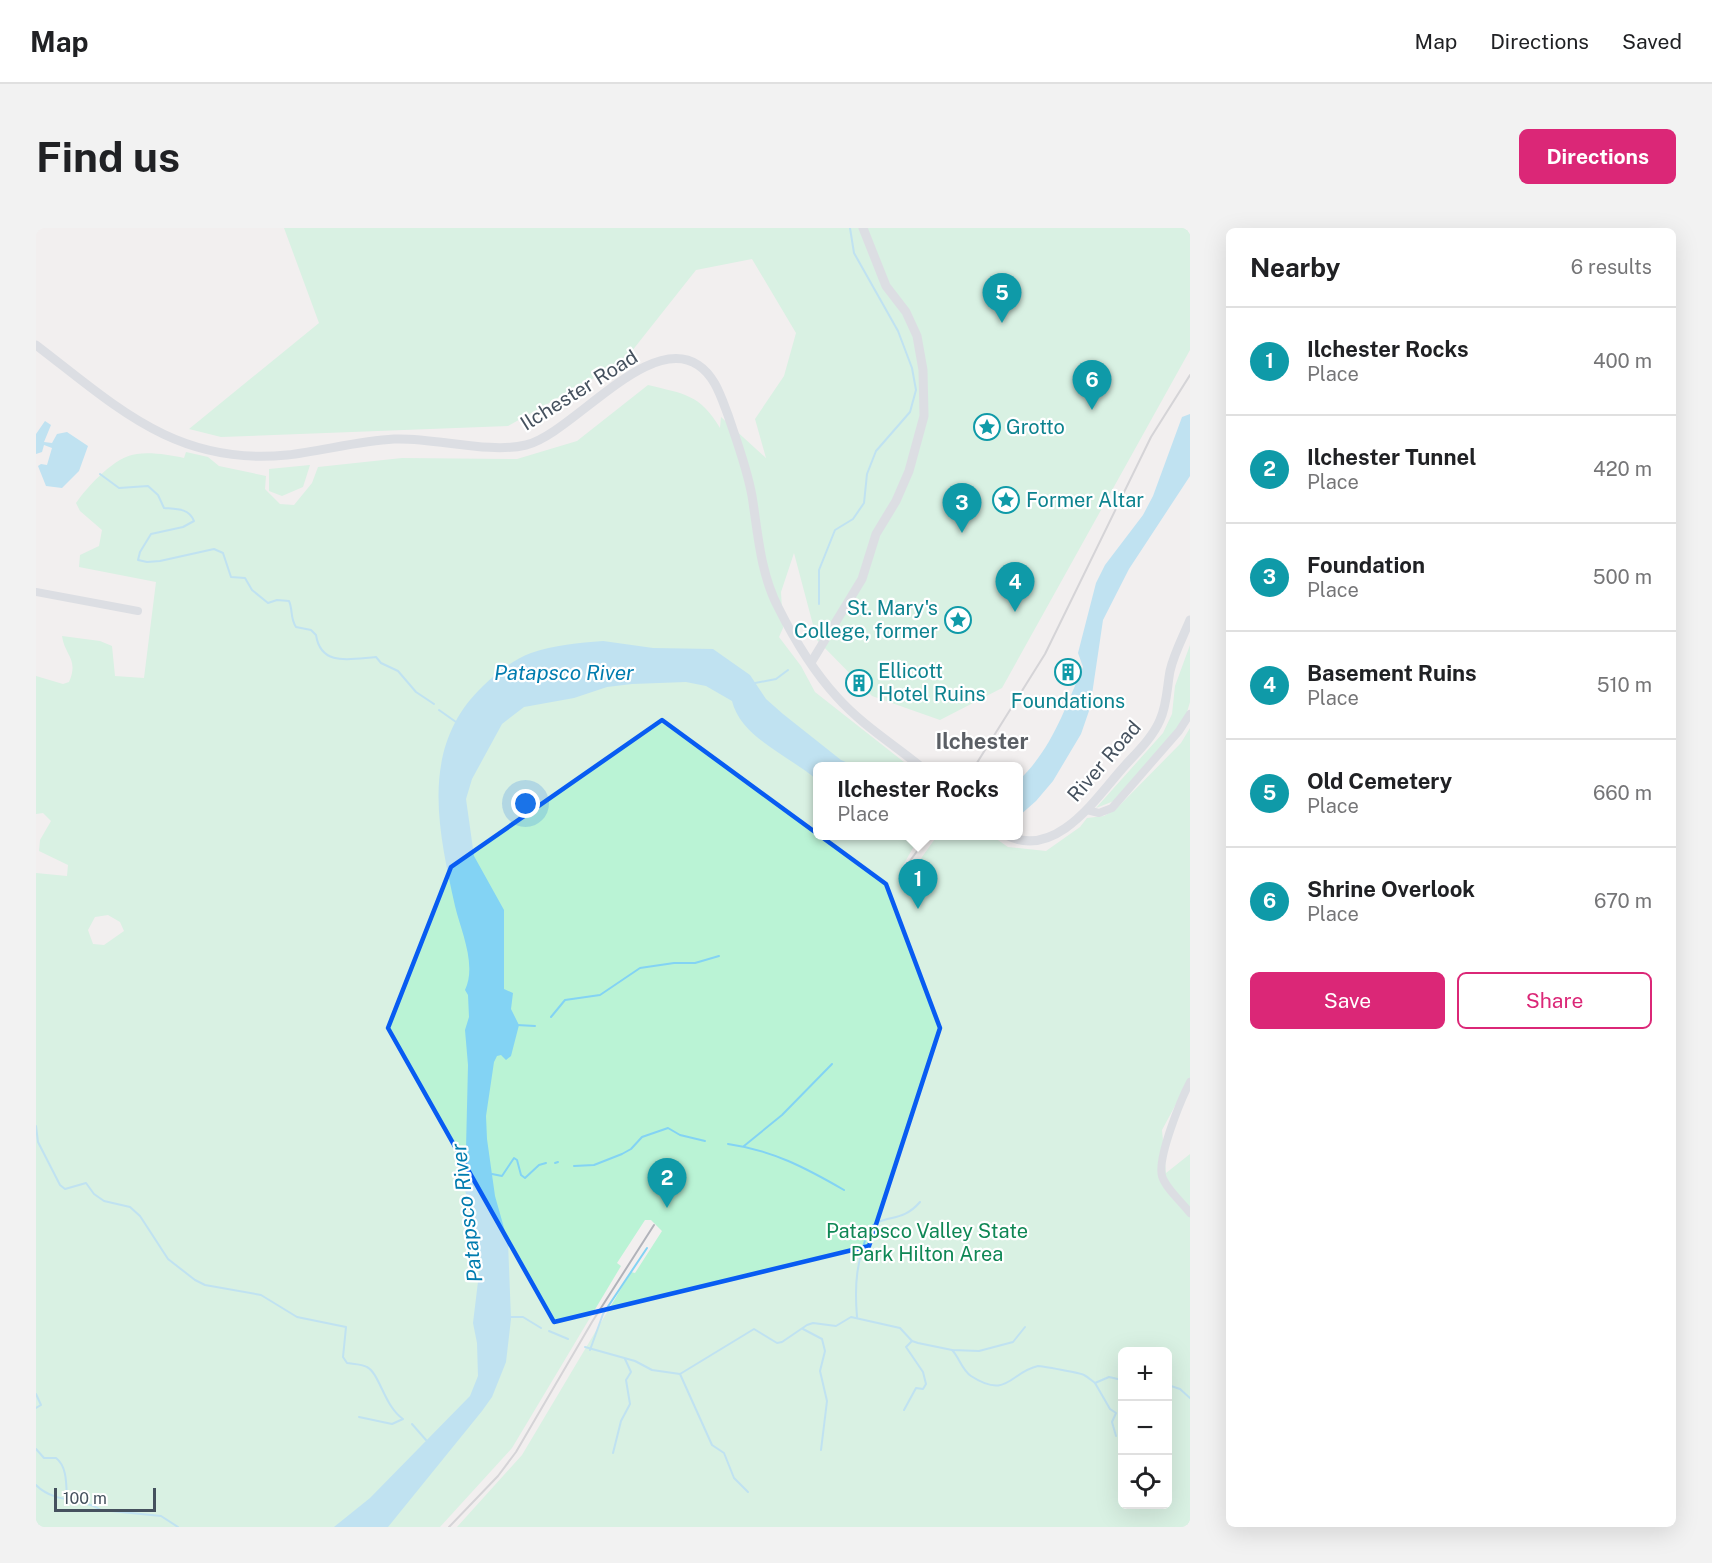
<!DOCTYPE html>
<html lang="en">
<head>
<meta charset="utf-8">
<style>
	:root { --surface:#fff; --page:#f2f2f2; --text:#202124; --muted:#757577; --line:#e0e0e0; --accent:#db2777 }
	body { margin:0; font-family:"Public Sans",sans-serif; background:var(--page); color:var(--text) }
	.controls { position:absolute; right:18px; bottom:18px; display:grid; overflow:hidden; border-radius:9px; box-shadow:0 6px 24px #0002 }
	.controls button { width:54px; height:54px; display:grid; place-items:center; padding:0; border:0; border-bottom:2px solid var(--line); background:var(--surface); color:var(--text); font:30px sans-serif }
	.scale { position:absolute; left:18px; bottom:15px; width:102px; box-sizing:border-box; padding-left:6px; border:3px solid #45515e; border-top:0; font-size:16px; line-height:21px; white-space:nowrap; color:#45515e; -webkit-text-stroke:4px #fff; paint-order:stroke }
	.you { position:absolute; left:490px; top:576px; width:21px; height:21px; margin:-15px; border:4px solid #fff; border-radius:50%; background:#1a73e8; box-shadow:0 0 0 9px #1a73e833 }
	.badge { display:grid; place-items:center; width:39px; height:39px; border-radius:50%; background:var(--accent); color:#fff; font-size:20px; font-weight:700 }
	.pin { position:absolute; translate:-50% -50px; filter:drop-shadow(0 2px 3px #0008) }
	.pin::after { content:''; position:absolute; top:32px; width:21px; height:18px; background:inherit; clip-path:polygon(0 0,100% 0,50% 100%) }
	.popup { position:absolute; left:777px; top:534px; width:210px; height:78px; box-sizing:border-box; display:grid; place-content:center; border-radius:9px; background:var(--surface); filter:drop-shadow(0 2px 4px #0005); font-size:20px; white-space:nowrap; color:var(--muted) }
	.popup b { font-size:22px; color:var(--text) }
	.popup::after { content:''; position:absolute; left:50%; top:100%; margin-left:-12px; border:12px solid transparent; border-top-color:var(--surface) }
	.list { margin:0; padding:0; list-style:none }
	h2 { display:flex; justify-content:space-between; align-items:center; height:78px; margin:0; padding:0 24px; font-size:26px }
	h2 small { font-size:20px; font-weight:400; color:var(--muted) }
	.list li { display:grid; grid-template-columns:39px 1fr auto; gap:18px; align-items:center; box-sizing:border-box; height:108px; padding:0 24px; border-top:2px solid var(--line) }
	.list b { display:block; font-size:22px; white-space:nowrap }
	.list p { margin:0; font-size:20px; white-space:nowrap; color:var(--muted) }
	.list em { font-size:20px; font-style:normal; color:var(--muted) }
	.actions { display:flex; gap:12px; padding:18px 24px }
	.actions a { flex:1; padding:14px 0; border:2px solid var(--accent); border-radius:9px; text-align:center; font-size:21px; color:var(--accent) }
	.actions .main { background:var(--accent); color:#fff }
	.icon { flex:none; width:33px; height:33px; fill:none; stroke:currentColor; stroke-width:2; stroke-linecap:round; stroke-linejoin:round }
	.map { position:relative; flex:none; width:1154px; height:1299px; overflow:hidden; border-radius:9px }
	header { display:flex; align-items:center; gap:36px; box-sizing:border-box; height:84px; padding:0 30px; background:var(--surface); border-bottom:2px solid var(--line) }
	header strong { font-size:28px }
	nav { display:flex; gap:33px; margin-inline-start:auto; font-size:21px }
	.intro { display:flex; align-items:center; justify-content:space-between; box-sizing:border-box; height:144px; padding:0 36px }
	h1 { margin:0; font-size:42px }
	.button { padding:15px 27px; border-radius:9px; background:var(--accent); color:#fff; font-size:21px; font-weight:700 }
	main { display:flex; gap:36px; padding:0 36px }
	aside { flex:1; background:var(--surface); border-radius:9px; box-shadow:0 6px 24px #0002 }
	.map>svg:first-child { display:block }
	.green { fill:#baf3d5; fill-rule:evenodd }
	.water { fill:#83d3f4 }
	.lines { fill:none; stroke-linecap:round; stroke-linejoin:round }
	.stream { stroke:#83d3f4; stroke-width:2 }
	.minor { stroke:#c1cad5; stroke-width:8 }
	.tertiary { stroke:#c1cad5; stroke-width:9 }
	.rail { stroke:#b1b3ba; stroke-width:2 }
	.marked { fill:none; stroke:#085cf2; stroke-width:4.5; stroke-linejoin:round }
	.labels { text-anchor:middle; stroke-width:4.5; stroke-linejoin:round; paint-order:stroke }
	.street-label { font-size:20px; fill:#45515e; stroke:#fff }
	.culture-label { font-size:20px; fill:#0d838f; stroke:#fff; text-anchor:start }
	.park-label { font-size:20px; fill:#0f8755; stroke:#fff }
	.water-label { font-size:21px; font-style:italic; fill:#017caf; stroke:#fff }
	.quarter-label { font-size:22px; font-weight:bold; fill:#5b5f65; stroke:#fff }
</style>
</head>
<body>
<header>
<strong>Map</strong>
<nav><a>Map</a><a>Directions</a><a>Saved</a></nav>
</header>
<div class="intro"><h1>Find us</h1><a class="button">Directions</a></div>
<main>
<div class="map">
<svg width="1154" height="1299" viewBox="0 0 1154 1299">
	<rect width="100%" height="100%" fill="#f2efef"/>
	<g class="green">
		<path d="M248,0H1154V122L966,460L904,492L836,468L781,412L758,325L745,364L747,400L743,409L765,438L779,464L873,538H782V608H884L866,639L873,643L881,636L901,608H956L972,619L1010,623L1044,599L1051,590L1068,588L1080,581L1145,515L1154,500V850L1126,902L1130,945L1154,926V1299H421L486,1227L595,1044L599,1045L626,1003L615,992H609L581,1035L585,1038L476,1220L404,1299H0V645L31,648L32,637L3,623L4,612L15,593L7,585L0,586V448L27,456L33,454C43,431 29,428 26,408L64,413L76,418L79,448L108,450L120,354L43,339L44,327L63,318L66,302L44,283L40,275C52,258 79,228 101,226C115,224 134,227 148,230L150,224L172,229L183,238L230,248L229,261L244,276L258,277L276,255L282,239L366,230L481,231L541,213L612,157C648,166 664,166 684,200L685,189L730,230L719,191L748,148L760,105L716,31L660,42L588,133L472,198L185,209L153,201L283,95ZM72,687L84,694L88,703L68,717L57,716L52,702L59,689ZM1086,1124H1132V1276H1086Z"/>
		<polygon points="274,237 267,259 246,268 233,263 233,241"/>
		<polygon points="1154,417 1154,474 1149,491 1078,573 1060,580 1127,505 1136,486 1139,458"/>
	</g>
	<g class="water">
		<path d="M1154,186V248L1093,341L1067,392L1054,480L1045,506L1017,553L1000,573L983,588V552C1016,521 1029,480 1047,439L1042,425L1060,355L1069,337L1107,287L1117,268L1146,189Z"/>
		<polygon points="9,193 15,197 8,214 16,215 21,206 31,204 52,218 43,243 26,260 10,258 2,238 5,236 11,237 16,220 8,217 6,224 0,226 0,206"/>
		<path d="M567,413L617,420L677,421L714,447L730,471L747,486L805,532L819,538H782L781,552C754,528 705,510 696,473L670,458L650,454L596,456L571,459L538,470L488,479L466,496L436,551L430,571L438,628L468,682V761L477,765L475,781L483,797L475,828L470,832L465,827L461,828L458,834L450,888L451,911L459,968L472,1014L475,1091L470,1134L456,1169L446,1183L352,1299H298L334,1270L434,1168L442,1148L441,1115L437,1095L445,1029L429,962L432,837L429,802L433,789L432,767L429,762C441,737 425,703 419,678C402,601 383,519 447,458C461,445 476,432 495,425C518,417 543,415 567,413Z"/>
	</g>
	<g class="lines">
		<g class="stream">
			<path d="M64,246L83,260L112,258L122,267L128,280C140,281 153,280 158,293L147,299L115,306L104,324L102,332L111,334L124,333L178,321L187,325L195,349L209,350L216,362L232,375L241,372L253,373C257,382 254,390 260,399L275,402L280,407C285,439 314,431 340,429L345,435L362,443L380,464L398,476"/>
			<polyline points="783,376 783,342 799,302 817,291 828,275 831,246 840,223 874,184 880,162 876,140 862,103 818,25 814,0"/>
			<polyline points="719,455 740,451 752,442"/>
			<polyline points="403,482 420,494"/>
			<polyline points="515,789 529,772 564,767 604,740 638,735 659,735 683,728"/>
			<polyline points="481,797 499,798"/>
			<path d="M0,898L2,914L24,957L29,961L50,955L58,966L68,973L94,979L104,988L132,1031L159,1052L169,1057L225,1067L261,1089L310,1099L307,1129L311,1135C317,1136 326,1136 331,1139C344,1146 348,1178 367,1191L356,1196L323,1189"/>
			<path d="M692,916C736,922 770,940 808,962"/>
			<polyline points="708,918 746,887 796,836"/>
			<polyline points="519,935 522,934"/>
			<polyline points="538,938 558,937 586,926 595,921 606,909 632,900 644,907 669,913"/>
			<polyline points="456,946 466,948 478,930 481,932 485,947 489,950 503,937 510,935"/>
			<polyline points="473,1089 487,1089 505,1100"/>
			<path d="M821,1089C818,1054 821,1034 833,1001C848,985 865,996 884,974"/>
			<polyline points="767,1101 786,1111 789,1123 784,1143 791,1173 785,1222"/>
			<polyline points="513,1103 532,1111"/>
			<polyline points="549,1119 599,1133 616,1142 644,1146 718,1101 741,1115 746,1114 771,1097 777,1095 800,1098 815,1089 864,1100 876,1113 882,1115 916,1122 943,1123 977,1114 989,1099"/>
			<polyline points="554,1122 567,1086 611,1020"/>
			<path d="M916,1122C923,1129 926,1142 935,1148C972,1172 974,1144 1002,1138C1005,1138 1045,1145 1048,1147C1052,1149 1055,1152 1059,1155L1073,1149L1086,1152"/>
			<polyline points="644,1146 676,1217 688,1225 698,1250 712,1264"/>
			<polyline points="1059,1155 1074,1181 1080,1185 1076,1194 1080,1208"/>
			<polyline points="1132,1157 1144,1161 1154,1170"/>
			<polyline points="0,1166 5,1177 0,1180"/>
			<polyline points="868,1182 880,1160 887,1161 890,1156 887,1144 870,1119 876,1113"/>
			<polyline points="376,1196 390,1212"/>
			<path d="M0,1221L8,1230H20C32,1239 30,1259 31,1273"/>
			<polyline points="577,1225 585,1193 594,1176 590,1152 595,1144 589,1131"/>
			<path d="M0,1257C19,1276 45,1269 65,1282L125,1288L142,1299"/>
		</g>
		<g class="minor">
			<polyline points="0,364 102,383"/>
			<polyline points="1051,582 1063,585 1076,580 1143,503 1154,486"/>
			<path d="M1154,854C1145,871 1121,930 1126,948C1130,961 1146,974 1154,985"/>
		</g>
		<g class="tertiary">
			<path d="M0,117C81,179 140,238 251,227C286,223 322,213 358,211C398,209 452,226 490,217C536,206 612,104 662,137C679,148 685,169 692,187C701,214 711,240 716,268C722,305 724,344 742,379C757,409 778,444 801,469C825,496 857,516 884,538"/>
			<polyline points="776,433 826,351 840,306 860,273 873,243 888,188 887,142 881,108 870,84 850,58 827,0"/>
			<path d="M972,608C1020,630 1058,573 1085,542C1098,527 1116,511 1124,492C1131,477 1131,459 1134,443C1138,425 1147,409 1154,392"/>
		</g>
		<g class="rail">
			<polyline points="939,538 1009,426 1115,209 1154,147"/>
			<polyline points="871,637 892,608"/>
			<polyline points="413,1299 462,1248 480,1224 556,1094 618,997"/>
		</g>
	</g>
	<path d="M0 0H1154V1299H0ZM626,492L850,656L904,800L833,1018L518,1094L352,800L415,639Z" fill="#f2efef" fill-opacity=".55" fill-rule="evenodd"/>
	<path class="marked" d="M626,492L850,656L904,800L833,1018L518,1094L352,800L415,639Z"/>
	<defs>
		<symbol id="sight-ring" viewBox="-11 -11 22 22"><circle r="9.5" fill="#fff" stroke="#0f9aa8" stroke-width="1.5"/><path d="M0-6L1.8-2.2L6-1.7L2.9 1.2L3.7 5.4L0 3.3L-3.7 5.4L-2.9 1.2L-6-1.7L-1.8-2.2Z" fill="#0f9aa8"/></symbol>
		<symbol id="building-ring" viewBox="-11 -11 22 22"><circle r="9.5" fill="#fff" stroke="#0f9aa8" stroke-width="1.5"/><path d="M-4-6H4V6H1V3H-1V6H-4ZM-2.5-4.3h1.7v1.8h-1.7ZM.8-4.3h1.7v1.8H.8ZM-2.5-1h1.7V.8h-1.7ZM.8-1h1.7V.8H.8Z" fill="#0f9aa8"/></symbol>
	</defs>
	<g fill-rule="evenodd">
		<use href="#sight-ring" x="936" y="184" width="30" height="30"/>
		<use href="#sight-ring" x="955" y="257" width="30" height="30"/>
		<use href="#sight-ring" x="907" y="377" width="30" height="30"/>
		<use href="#building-ring" x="1017" y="429" width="30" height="30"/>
		<use href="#building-ring" x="808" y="440" width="30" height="30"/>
	</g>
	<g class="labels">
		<g class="street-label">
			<text transform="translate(543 162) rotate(-32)" y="7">Ilchester Road</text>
			<text transform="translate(1068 533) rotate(-49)" y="7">River Road</text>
		</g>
		<g class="culture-label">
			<text x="970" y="206">Grotto</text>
			<text x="990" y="279">Former Altar</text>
			<text x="902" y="387" text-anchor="end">St. Mary's<tspan x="902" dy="23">College, former</tspan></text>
			<text x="842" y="450">Ellicott<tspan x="842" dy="23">Hotel Ruins</tspan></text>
			<text x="1032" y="480" text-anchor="middle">Foundations</text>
		</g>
		<g class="park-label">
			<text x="891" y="1010">Patapsco Valley State<tspan x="891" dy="23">Park Hilton Area</tspan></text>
		</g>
		<g class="water-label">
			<text x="528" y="452">Patapsco River</text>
			<text transform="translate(431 985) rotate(-97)" y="7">Patapsco River</text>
		</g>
		<g class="quarter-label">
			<text x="946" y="521">Ilchester</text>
		</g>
	</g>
</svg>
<div class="controls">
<button>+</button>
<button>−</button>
<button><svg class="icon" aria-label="locate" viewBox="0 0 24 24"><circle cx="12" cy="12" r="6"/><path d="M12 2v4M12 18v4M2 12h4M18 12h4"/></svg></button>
</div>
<div class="scale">100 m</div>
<div class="you"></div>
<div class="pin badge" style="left:882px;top:681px;background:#0f9aa8">1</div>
<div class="popup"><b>Ilchester Rocks</b>Place</div>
<div class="pin badge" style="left:631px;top:980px;background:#0f9aa8">2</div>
<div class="pin badge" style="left:926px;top:305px;background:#0f9aa8">3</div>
<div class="pin badge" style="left:979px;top:384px;background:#0f9aa8">4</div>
<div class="pin badge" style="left:966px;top:95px;background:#0f9aa8">5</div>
<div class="pin badge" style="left:1056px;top:182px;background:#0f9aa8">6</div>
</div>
<aside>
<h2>Nearby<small>6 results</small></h2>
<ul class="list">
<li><span class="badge" style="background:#0f9aa8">1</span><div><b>Ilchester Rocks</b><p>Place</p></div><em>400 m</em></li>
<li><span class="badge" style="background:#0f9aa8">2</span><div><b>Ilchester Tunnel</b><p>Place</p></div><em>420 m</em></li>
<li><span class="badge" style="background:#0f9aa8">3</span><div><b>Foundation</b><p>Place</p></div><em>500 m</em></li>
<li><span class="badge" style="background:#0f9aa8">4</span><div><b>Basement Ruins</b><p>Place</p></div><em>510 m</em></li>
<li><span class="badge" style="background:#0f9aa8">5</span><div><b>Old Cemetery</b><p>Place</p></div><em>660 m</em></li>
<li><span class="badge" style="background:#0f9aa8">6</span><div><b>Shrine Overlook</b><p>Place</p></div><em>670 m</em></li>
</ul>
<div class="actions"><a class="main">Save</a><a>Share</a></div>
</aside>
</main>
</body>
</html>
